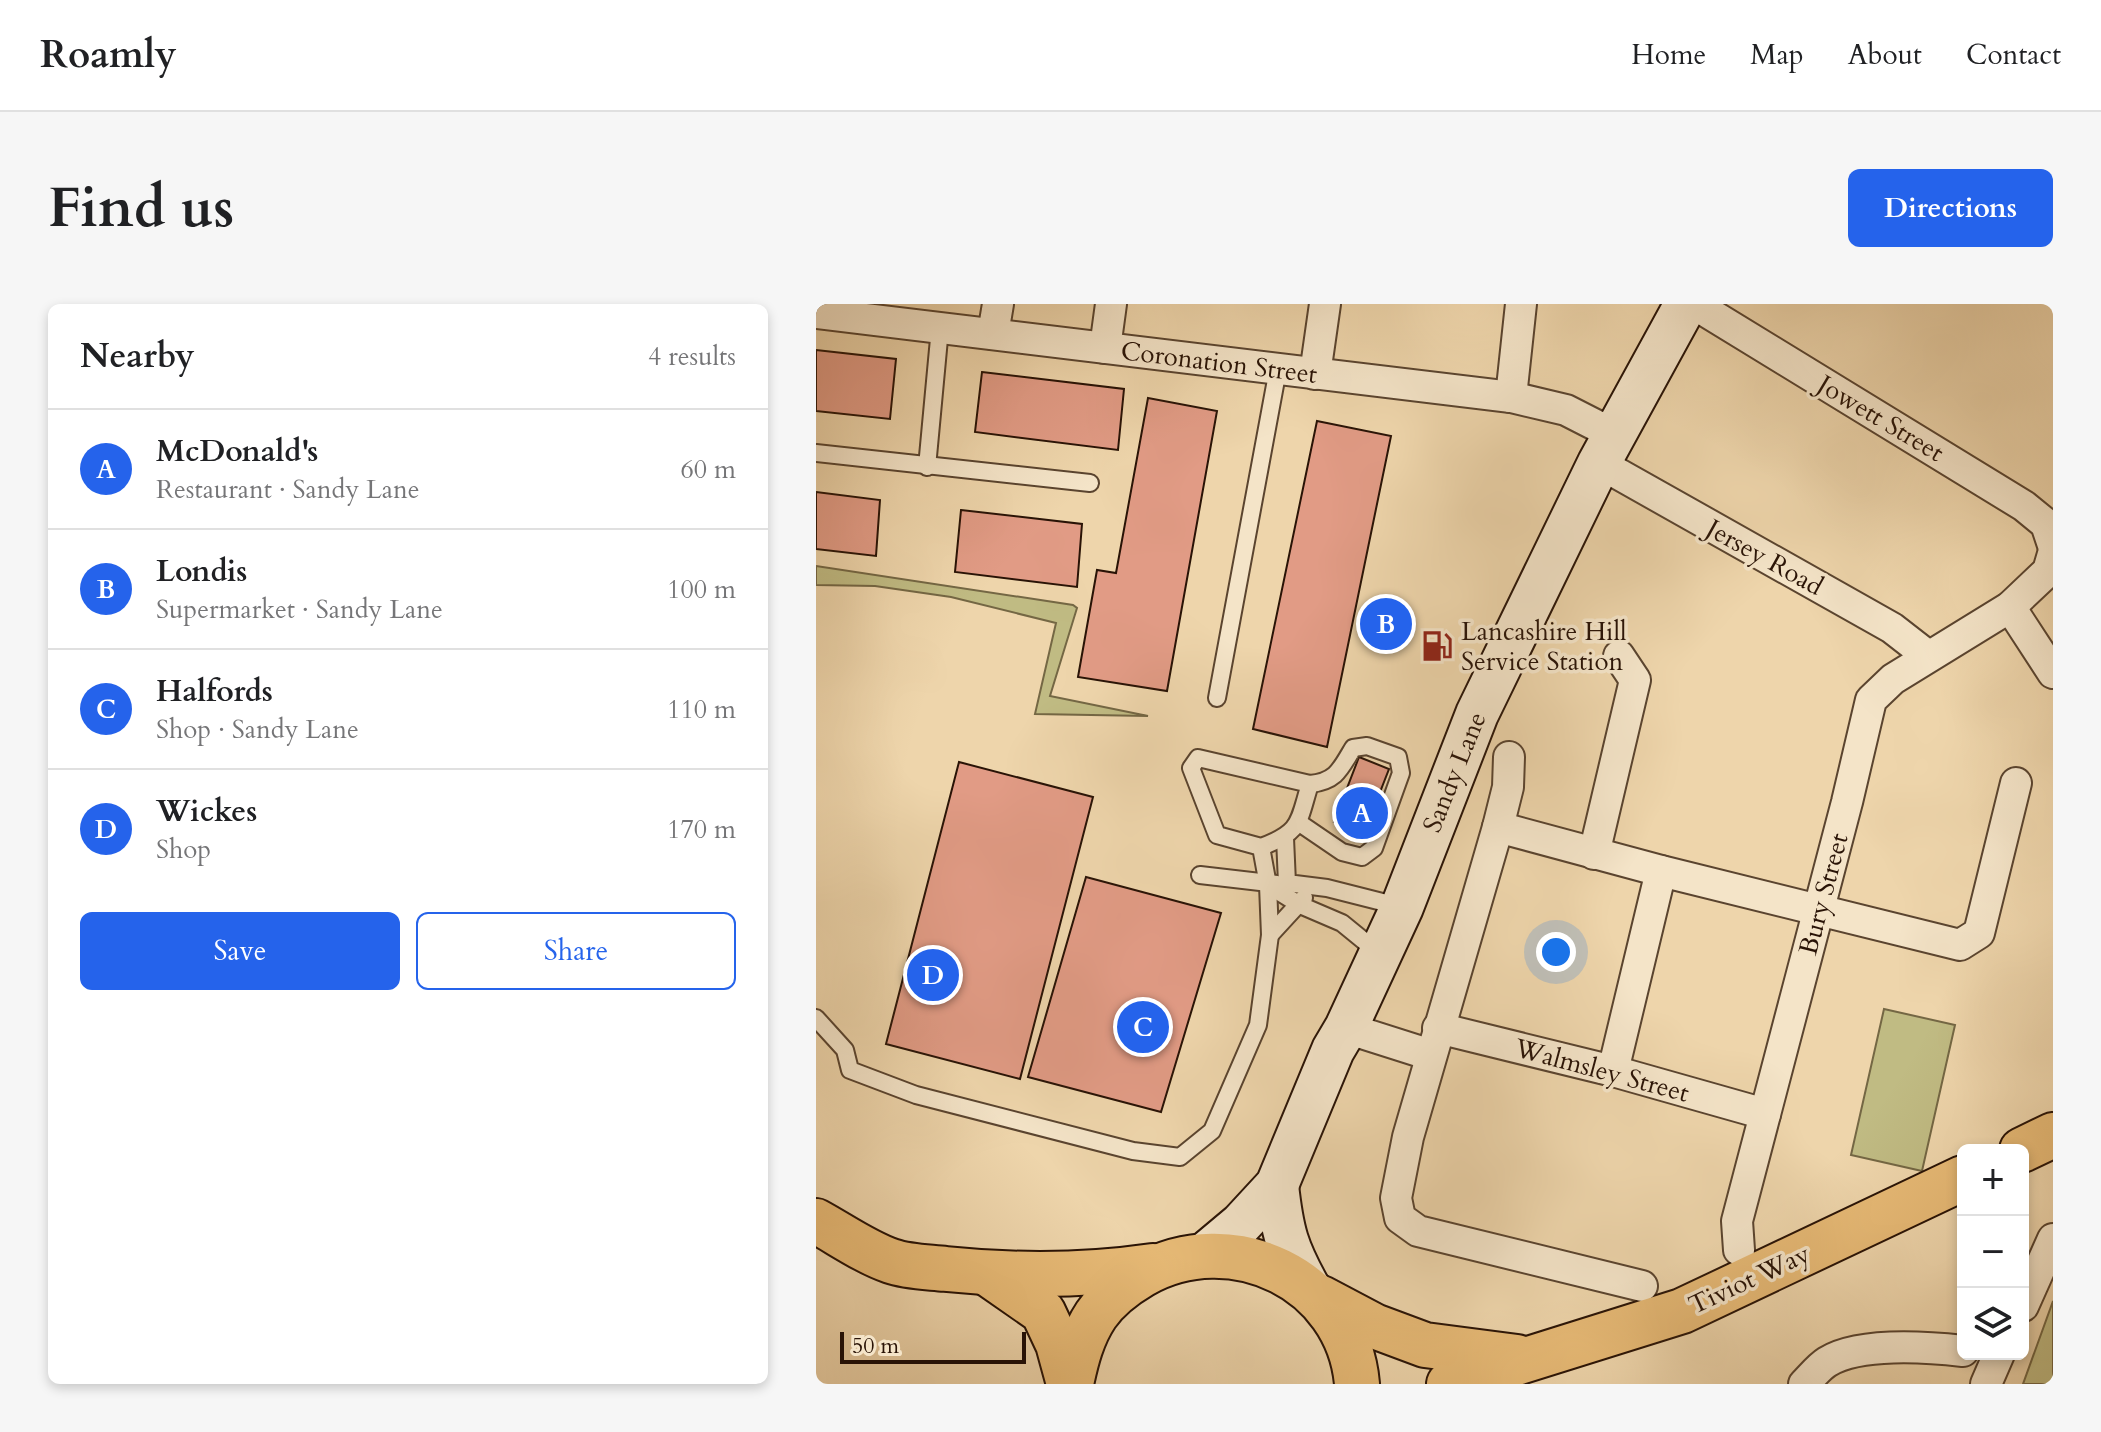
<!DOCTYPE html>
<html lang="en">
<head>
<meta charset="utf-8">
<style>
	:root { --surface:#fff; --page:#f6f6f6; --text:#202124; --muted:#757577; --line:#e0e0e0; --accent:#2563eb }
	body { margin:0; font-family:Cardo,serif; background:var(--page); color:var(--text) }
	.controls { position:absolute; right:24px; bottom:24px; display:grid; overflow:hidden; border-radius:12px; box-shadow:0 4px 12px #0003 }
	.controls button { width:72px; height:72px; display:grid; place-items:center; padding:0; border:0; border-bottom:2px solid var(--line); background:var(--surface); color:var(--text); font:40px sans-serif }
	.scale { position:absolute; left:24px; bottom:20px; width:186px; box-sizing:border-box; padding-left:8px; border:4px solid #291306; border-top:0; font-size:22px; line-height:28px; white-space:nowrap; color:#291306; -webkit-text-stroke:6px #f4e4c8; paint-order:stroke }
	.you { position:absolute; left:740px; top:648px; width:28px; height:28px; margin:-20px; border:6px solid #fff; border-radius:50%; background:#1a73e8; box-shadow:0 0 0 12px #1a73e833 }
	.badge { display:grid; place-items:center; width:52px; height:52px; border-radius:50%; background:var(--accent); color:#fff; font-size:26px; font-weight:700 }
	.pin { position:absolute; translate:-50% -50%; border:4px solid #fff; box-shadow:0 2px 8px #0006 }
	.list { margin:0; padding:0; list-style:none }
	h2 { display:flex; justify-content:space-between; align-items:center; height:104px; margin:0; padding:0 32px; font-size:34px }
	h2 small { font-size:26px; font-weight:400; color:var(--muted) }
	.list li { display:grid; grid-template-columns:52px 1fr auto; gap:24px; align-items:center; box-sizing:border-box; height:120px; padding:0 32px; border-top:2px solid var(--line) }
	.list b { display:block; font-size:30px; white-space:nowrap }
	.list p { margin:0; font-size:26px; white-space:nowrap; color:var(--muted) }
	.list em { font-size:26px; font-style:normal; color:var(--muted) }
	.actions { display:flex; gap:16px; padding:24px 32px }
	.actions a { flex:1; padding:18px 0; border:2px solid var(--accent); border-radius:12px; text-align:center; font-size:28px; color:var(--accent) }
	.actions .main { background:var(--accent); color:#fff }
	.icon { flex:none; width:44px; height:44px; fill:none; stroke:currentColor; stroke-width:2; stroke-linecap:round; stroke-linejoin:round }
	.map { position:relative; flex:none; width:1237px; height:1080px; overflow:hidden; border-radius:12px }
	header { display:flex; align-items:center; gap:48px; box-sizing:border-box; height:112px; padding:0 40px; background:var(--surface); border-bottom:2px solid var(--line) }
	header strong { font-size:38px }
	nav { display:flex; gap:44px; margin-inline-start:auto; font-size:28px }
	.intro { display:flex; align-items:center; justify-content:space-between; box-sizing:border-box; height:192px; padding:0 48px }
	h1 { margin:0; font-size:56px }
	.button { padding:20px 36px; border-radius:12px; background:var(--accent); color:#fff; font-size:28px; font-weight:700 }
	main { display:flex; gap:48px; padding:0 48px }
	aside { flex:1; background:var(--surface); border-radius:12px; box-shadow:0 4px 12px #0003 }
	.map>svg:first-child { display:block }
	.green { fill:#c0bb83; stroke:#746744; stroke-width:2 }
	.building { fill:#e19b85; stroke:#291306; stroke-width:2 }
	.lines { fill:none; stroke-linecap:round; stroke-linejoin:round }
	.lane-casing { stroke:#5a442f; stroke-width:20 }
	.street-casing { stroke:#5a442f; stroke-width:34 }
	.secondary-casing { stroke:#291306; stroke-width:46 }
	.primary-casing { stroke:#291306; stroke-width:48 }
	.lane { stroke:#f4e4c8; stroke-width:16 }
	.street { stroke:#f4e4c8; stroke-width:30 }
	.secondary { stroke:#f4e4c8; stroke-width:42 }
	.primary { stroke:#e7ba76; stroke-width:44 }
	.labels { text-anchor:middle; stroke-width:7; stroke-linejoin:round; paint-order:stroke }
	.street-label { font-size:26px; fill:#291306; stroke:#f4e4c8 }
	.poi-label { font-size:26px; fill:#291306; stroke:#f4e4c8; text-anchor:start }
</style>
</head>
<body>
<header>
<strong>Roamly</strong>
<nav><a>Home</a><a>Map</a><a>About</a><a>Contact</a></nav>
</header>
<div class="intro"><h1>Find us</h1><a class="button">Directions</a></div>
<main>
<aside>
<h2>Nearby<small>4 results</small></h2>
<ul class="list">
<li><span class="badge">A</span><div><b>McDonald's</b><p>Restaurant · Sandy Lane</p></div><em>60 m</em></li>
<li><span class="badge">B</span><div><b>Londis</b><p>Supermarket · Sandy Lane</p></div><em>100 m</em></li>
<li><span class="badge">C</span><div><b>Halfords</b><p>Shop · Sandy Lane</p></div><em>110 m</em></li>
<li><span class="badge">D</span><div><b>Wickes</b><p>Shop</p></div><em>170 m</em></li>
</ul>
<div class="actions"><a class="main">Save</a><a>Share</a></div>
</aside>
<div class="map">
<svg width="1237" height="1080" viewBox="0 0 1237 1080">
	<rect width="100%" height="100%" fill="#eed5ab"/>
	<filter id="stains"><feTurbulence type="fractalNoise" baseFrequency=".0025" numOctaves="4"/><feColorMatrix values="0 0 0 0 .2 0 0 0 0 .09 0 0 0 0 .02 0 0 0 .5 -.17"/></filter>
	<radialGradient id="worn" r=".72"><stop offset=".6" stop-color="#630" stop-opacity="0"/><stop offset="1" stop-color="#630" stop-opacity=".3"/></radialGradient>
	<g class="green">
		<polygon points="0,262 257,301 261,304 234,392 332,412 219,410 240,319 135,293 59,282 0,281"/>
		<polygon points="1068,705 1139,721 1106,867 1035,851"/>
		<polygon points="1237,997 1237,1080 1207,1080"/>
	</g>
	<g class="building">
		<polygon points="0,46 80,55 74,115 0,107"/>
		<polygon points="166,68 308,85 302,146 159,128"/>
		<polygon points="332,94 401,107 351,387 262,373 281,266 300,269"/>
		<polygon points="501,117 575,132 511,443 437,425"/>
		<polygon points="0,188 64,196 60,252 0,245"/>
		<polygon points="145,206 266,220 261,283 139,268"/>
		<polygon points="543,453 573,465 548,529 518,518"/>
		<polygon points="143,458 277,493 204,775 70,740"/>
		<polygon points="270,573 405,609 345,808 212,773"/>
	</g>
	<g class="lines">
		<defs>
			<g id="lane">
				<polyline points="0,149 274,179"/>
				<polyline points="111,163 124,24"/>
				<polyline points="401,394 462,65"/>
				<path d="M482,518L526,548L546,553L558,544L585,469L582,453L551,442L537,444C524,466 520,477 494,480"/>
				<polyline points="469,534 471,579 511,584 586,603"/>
				<polyline points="384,571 461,580"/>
				<polyline points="452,581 484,601 526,619 564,650"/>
				<polyline points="454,631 488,594"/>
				<path d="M0,714L29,746L34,766L100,791L317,847L364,853L396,827L442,721L454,631L452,581L445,543L401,531L375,464L382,454L494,480C482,518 486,528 445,543"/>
			</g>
			<g id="street">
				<polyline points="878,0 1208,202 1230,220 1237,241"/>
				<polyline points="0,9 695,93 750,106 799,131"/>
				<polyline points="177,30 182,0"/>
				<polyline points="289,44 295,0"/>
				<polyline points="499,70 509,0"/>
				<polyline points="695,93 705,0"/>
				<polyline points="783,159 1076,324 1112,352"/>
				<polyline points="1194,303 1237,369"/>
				<polyline points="693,453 692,483 682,523 592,833 580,894 584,914 602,927 826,982"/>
				<polyline points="682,523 845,567 1144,641 1163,629 1200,479"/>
				<polyline points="778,550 819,376 803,352"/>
				<polyline points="530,724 615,751"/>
				<polyline points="622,724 797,767 949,810"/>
				<polyline points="797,767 845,567"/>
				<polyline points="923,946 921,917 1031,498 1055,396 1077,375 1194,303 1232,267 1237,250"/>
				<polyline points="1207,1002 1237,935"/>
				<path d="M988,1080C995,1073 1003,1063 1011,1058C1043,1038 1111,1043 1147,1047"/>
				<polyline points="1170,1080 1183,1050"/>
			</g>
			<g id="secondary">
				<path d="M461,881C466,928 471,945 494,986"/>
				<polyline points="388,951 425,920 461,881 517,746 530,724 586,603 661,410 783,159 870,0"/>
			</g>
			<g id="primary">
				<polyline points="1206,846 1237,831"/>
				<path d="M0,917C24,930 49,948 75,957C92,963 112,963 130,965C198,972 268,972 337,962"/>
				<polyline points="171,969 227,1008 242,1040 253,1080"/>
				<polyline points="505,994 558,1022 609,1041 701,1053"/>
				<path d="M255,1080C260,1056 266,1032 280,1011C291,995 309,981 326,971C415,920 532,975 541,1080"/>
				<polyline points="633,1080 866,1007 1147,874"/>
			</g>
		</defs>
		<use href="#lane" class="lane-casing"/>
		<use href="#street" class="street-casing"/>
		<use href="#secondary" class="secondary-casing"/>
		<use href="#primary" class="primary-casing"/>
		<use href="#lane" class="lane"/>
		<use href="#street" class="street"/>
		<use href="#secondary" class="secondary"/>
		<use href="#primary" class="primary"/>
	</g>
	<defs>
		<symbol id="fuel-bare" viewBox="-9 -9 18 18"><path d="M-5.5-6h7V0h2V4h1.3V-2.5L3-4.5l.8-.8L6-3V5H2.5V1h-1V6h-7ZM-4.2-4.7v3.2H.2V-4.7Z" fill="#8f2418" stroke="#f4e4c8" stroke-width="2.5" paint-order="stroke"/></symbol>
	</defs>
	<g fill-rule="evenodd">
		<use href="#fuel-bare" x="599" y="320" width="44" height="44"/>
	</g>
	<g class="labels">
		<g class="street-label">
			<text transform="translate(403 58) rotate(7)" y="9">Coronation Street</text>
			<text transform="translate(1065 114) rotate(31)" y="9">Jowett Street</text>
			<text transform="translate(949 253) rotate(29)" y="9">Jersey Road</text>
			<text transform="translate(638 468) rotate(-68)" y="9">Sandy Lane</text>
			<text transform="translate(1007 590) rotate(-75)" y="9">Bury Street</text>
			<text transform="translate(786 766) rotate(15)" y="9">Walmsley Street</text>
			<text transform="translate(933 975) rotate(-25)" y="9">Tiviot Way</text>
		</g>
		<g class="poi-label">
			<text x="645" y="336">Lancashire Hill<tspan x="645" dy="30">Service Station</tspan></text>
		</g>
	</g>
	<rect width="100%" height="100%" filter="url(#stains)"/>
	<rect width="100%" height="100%" fill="url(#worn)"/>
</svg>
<div class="controls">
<button>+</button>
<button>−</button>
<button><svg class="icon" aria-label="layers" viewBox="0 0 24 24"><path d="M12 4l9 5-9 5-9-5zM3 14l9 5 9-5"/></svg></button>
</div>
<div class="scale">50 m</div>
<div class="you"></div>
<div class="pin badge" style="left:546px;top:509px">A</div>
<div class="pin badge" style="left:570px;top:320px">B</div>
<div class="pin badge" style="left:327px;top:723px">C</div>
<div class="pin badge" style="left:117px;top:671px">D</div>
</div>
</main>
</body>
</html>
